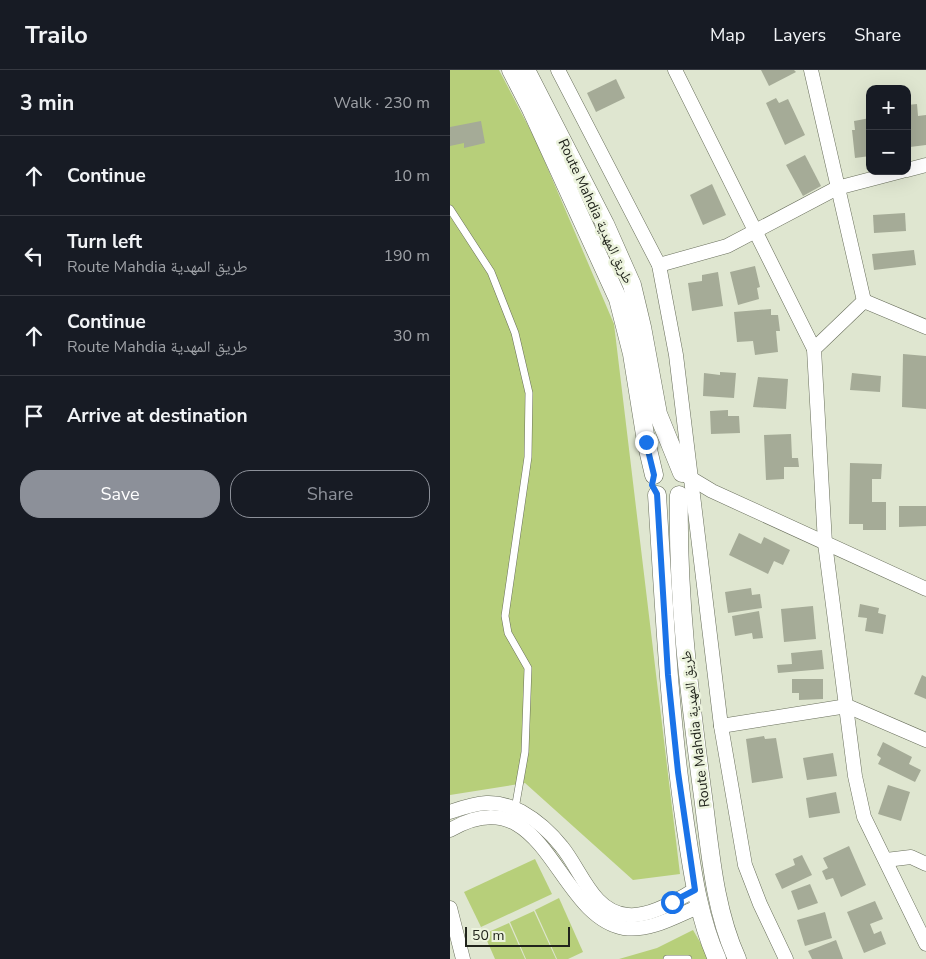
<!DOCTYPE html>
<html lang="en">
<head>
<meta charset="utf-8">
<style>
	:root { --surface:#171b24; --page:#242831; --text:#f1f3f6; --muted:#9ea1a6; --line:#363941; --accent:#8c9099 }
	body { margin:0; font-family:"Nunito Sans","Noto Naskh Arabic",sans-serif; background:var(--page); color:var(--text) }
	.controls { position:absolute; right:15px; top:15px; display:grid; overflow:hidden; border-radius:10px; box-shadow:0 5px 20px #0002 }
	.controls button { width:45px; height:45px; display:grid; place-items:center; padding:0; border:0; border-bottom:1px solid var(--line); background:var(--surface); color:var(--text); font:25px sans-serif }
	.scale { position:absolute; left:15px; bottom:12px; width:105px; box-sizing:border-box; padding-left:5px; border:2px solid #21241c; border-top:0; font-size:14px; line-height:18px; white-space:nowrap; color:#21241c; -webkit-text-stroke:4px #ecf3dd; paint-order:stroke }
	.stop { position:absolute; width:15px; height:15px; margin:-11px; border:4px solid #1a73e8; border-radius:50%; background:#fff }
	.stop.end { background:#1a73e8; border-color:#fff; box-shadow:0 1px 5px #0008 }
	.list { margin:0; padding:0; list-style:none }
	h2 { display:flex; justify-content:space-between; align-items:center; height:65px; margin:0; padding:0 20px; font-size:21px }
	h2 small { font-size:16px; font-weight:400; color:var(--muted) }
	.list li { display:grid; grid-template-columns:32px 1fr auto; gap:15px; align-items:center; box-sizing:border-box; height:80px; padding:0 20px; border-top:1px solid var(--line) }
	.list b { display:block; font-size:19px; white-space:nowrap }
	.list p { margin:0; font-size:16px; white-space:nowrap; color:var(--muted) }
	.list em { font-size:16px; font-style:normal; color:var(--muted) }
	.actions { display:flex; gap:10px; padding:15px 20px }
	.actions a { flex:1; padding:11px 0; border:1px solid var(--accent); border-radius:20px; text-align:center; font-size:18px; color:var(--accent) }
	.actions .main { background:var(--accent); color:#fff }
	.icon { flex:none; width:28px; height:28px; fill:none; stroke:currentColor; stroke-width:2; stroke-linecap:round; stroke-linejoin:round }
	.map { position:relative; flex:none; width:476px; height:889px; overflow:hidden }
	header { display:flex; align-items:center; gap:30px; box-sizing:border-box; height:70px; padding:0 25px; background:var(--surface); border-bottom:1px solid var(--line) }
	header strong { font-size:24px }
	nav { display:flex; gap:28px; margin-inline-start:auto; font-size:18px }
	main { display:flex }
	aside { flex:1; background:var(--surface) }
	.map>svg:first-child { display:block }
	.green { fill:#b7cf7a }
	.building { fill:#a5ab97 }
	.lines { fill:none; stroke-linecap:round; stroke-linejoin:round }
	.service-casing { stroke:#696f5c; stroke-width:8 }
	.minor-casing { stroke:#696f5c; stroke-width:15 }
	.tertiary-casing { stroke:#696f5c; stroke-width:19 }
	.service { stroke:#fff; stroke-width:7 }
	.minor { stroke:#fff; stroke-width:14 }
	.tertiary { stroke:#fff; stroke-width:18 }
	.route { stroke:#1a73e8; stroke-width:6 }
	.labels { text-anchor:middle; stroke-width:5; stroke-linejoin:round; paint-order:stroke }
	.street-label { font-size:14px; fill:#21241c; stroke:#ecf3dd }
</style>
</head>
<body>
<header>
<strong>Trailo</strong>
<nav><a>Map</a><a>Layers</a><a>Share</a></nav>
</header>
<main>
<aside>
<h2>3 min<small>Walk · 230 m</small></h2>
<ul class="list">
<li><svg class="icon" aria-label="ahead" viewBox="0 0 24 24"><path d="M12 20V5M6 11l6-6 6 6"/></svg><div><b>Continue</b></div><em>10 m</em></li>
<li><svg class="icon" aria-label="left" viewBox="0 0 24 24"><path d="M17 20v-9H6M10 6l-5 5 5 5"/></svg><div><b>Turn left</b><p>Route Mahdia طريق المهدية</p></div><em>190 m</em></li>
<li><svg class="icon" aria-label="ahead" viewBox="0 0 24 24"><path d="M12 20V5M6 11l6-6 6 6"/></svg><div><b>Continue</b><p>Route Mahdia طريق المهدية</p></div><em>30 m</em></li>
<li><svg class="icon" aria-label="arrive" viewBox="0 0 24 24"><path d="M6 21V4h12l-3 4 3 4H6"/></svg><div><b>Arrive at destination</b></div></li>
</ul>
<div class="actions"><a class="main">Save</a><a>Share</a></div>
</aside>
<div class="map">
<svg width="476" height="889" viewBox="0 0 476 889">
	<rect width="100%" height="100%" fill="#dfe6d0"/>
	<g class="green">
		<polygon points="0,0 49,0 86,71 164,254 230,804 183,810 75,713 0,725"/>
		<polygon points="85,789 102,824 31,857 14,822"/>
		<polygon points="109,828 133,882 118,889 107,889 85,840"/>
		<polygon points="84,841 106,889 76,889 60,852"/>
		<polygon points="59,853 75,889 45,889 34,864"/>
		<polygon points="243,860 260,889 169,889 207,878"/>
	</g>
	<g class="building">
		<polygon points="311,0 344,0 346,2 319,16"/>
		<polygon points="166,9 175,28 146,42 137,23"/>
		<polygon points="326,28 329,33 338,29 355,65 335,75 316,33"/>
		<polygon points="467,34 468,46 476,45 476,75 460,77 457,35"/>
		<polygon points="420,48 420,86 405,88 402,60 405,60 404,51"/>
		<polygon points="31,51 35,73 14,78 14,73 0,76 0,57"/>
		<polygon points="355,85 371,116 353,126 336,95"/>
		<polygon points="262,114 276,145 253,155 240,125"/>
		<polygon points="455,143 456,161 424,163 423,145"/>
		<polygon points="464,180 466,195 424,200 422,184"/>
		<polygon points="305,196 310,217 307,218 309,229 288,235 280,202"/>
		<polygon points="268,202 273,236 242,241 238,213 252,211 252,205"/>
		<polygon points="321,239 321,245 328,245 330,261 326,261 328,282 305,285 303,271 287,272 284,242"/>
		<polygon points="453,284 476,286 476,339 452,337"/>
		<polygon points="270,302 286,303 284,328 253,326 254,303 270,305"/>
		<polygon points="402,303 431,306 430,322 400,320"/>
		<polygon points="308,307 338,309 336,339 303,337"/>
		<polygon points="278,340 278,346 289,346 290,363 261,364 260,341"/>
		<polygon points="341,364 342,388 348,388 349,397 334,397 334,409 316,410 314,365"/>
		<polygon points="400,393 432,394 431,409 422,409 422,432 436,432 436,460 413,460 413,454 399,454"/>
		<polygon points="449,436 476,436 476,456 449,457"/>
		<polygon points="289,463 311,474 314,467 340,480 333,495 324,491 318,504 279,485"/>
		<polygon points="301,518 302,525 310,524 312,538 278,543 275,522"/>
		<polygon points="410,534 429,538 428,543 436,545 433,564 415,561 417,548 408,547"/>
		<polygon points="363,536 366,569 334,572 331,539"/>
		<polygon points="309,541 313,568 303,569 302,563 285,566 282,546"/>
		<polygon points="372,580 374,599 328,603 327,595 342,594 341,583"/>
		<polygon points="472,605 476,607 476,629 464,624"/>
		<polygon points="342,609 373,609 373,629 349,630 349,623 342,623"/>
		<polygon points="314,666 315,669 326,668 333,708 302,713 296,669"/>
		<polygon points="433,672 462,687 459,694 471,700 465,712 428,694 431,688 427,685"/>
		<polygon points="383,683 387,706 357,710 353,688"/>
		<polygon points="438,715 460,722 451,751 428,744"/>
		<polygon points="386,722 390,743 359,748 356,728"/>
		<polygon points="399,776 416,815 391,827 383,808 376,810 372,801 378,798 373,788"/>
		<polygon points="352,785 362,805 332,819 325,804 345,795 343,789"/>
		<polygon points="360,814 368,833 348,840 341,821"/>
		<polygon points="425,831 433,849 420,854 424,864 431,861 436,874 414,883 397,842"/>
		<polygon points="375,842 382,868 355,876 347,850"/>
		<polygon points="386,870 393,889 362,889 358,881"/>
	</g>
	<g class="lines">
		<defs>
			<g id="service">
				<polyline points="0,139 41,202 65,263 79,323 78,387 55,546 58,563 78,598 75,682 65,739"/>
				<polyline points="217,889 238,889"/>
			</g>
			<g id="minor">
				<polyline points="108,0 209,195 226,285 271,656 295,795 310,834 336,889"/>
				<polyline points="225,0 364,279"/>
				<polyline points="361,0 414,231"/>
				<polyline points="457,100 476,95"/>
				<polyline points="209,195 277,176 387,118 452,101"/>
				<polyline points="476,257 414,231 364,279 375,473 405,706 414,747 476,874"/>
				<polyline points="237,406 262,421 476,519"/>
				<polyline points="271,656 397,636 476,670"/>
				<path d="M0,742C28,732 45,728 72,742C88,751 101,763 112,777C131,800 143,843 178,845C201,847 226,830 245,820"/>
				<path d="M0,760C96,704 105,846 174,858C200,862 226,846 250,836"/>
				<polyline points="436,790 461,787 476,794"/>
				<polyline points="0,838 13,889"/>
			</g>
			<g id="tertiary">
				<polyline points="61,0 81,39 168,229 182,284 196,371 204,405"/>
				<polyline points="76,0 155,154 182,215 192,257 208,344 232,403"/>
				<path d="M207,425C214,534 219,644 235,753C242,799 248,846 267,889"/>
				<path d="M229,425C227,524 239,621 252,719C260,776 263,836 287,889"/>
			</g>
		</defs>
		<use href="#service" class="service-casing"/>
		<use href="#minor" class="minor-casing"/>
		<use href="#tertiary" class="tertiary-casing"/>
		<use href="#service" class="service"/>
		<use href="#minor" class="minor"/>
		<use href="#tertiary" class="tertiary"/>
	</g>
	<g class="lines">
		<polyline class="route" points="196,372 204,405 202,415 207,424 218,605 228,702 245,820 222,832"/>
	</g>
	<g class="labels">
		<g class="street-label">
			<text transform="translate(146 141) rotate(65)" y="5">Route Mahdia طريق المهدية</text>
			<text transform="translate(245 659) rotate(-97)" y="5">Route Mahdia طريق المهدية</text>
		</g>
	</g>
</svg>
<div class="controls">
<button>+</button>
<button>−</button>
</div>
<div class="scale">50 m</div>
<div class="stop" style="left:222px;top:832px"></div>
<div class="stop end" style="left:196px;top:372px"></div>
</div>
</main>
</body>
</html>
